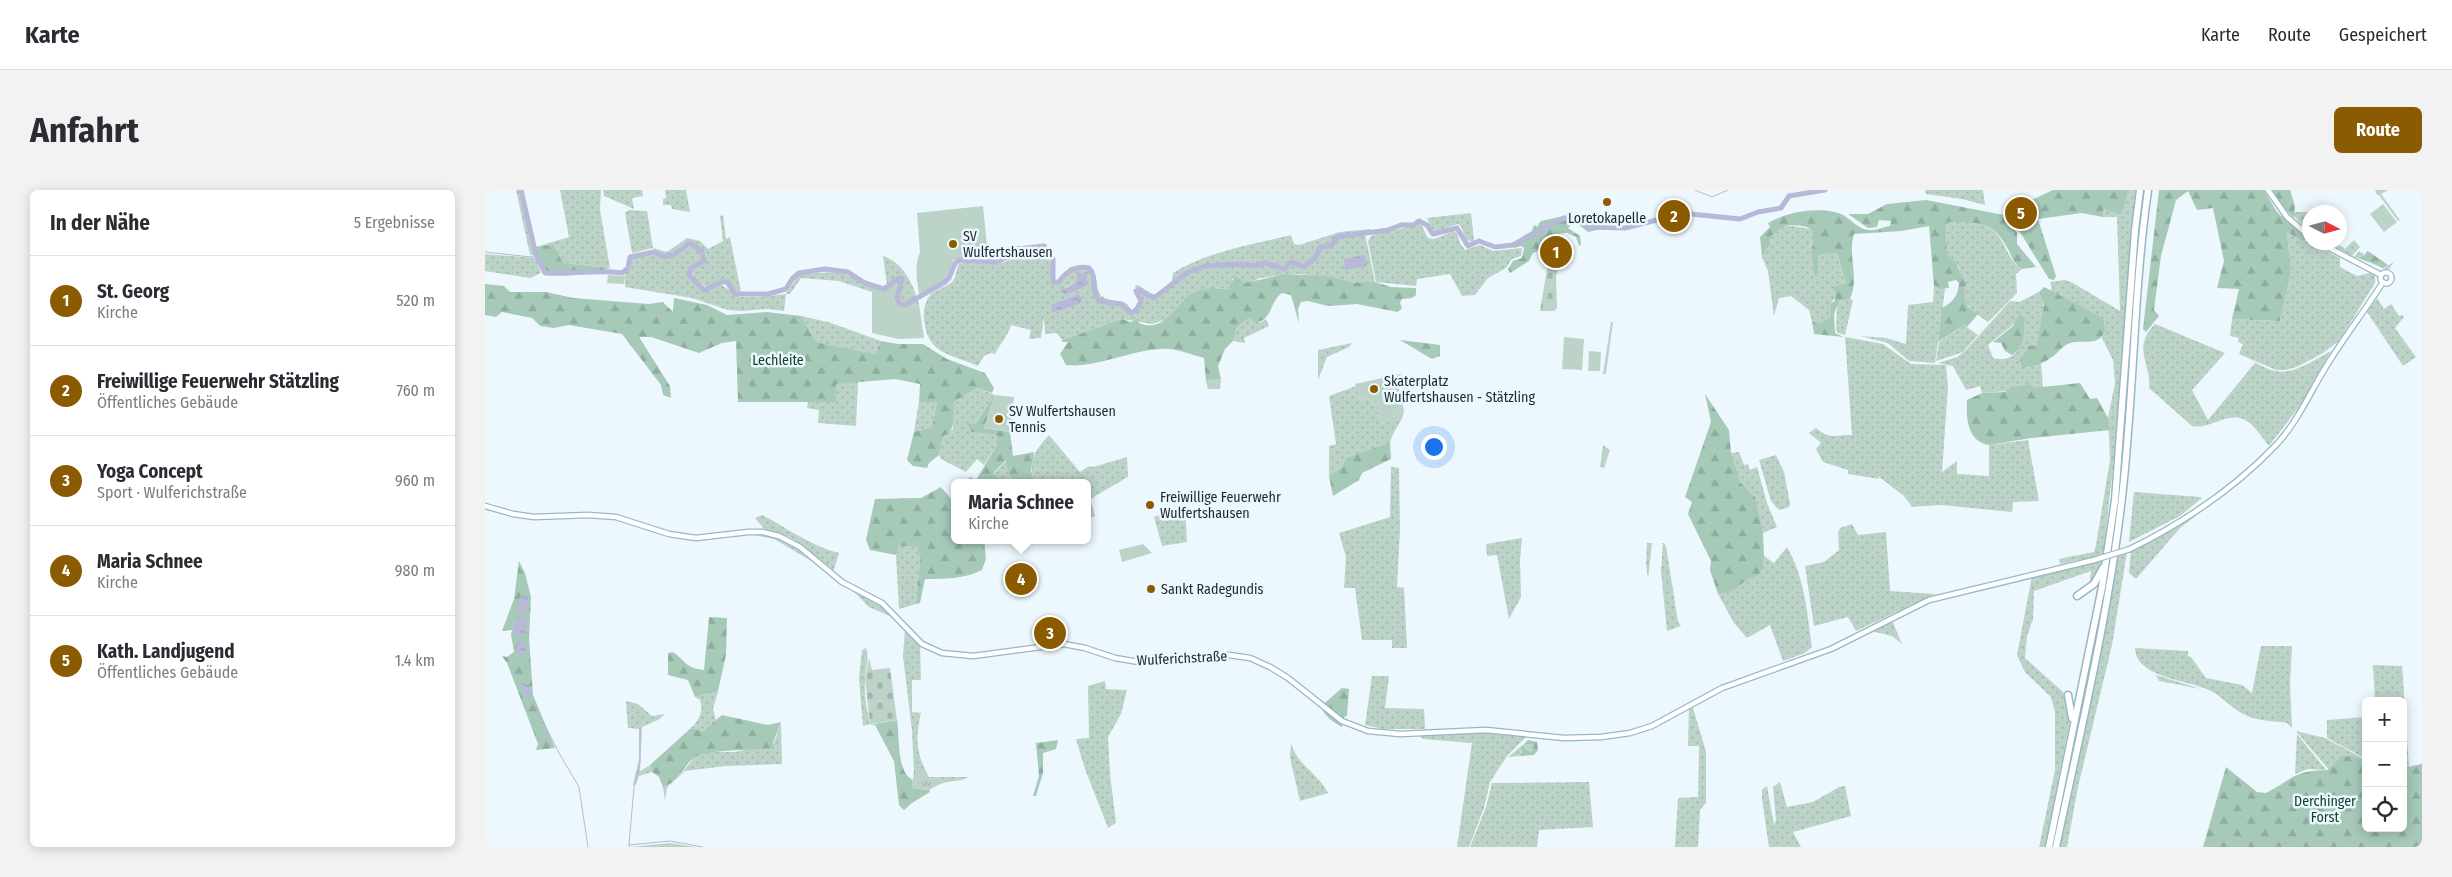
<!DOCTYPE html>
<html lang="de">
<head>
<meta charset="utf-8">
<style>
	:root { --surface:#fff; --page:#f2f2f3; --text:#2b2b33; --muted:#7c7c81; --line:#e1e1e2; --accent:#8b5b02 }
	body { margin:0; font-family:"Fira Sans Condensed",sans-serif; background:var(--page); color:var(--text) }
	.controls { position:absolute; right:15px; bottom:15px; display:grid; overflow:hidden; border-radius:8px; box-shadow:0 2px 12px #0003 }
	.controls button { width:45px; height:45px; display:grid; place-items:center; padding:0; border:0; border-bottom:1px solid var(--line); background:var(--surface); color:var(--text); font:25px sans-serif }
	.compass { position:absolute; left:1817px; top:15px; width:45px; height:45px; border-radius:50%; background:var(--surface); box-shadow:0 2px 12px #0003; rotate:96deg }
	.you { position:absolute; left:948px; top:256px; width:18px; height:18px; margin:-12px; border:4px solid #fff; border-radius:50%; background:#1a73e8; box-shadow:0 0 0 8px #1a73e833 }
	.badge { display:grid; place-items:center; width:32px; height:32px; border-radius:50%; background:var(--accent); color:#fff; font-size:16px; font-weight:700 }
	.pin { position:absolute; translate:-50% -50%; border:2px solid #fff; box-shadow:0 1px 5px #0006 }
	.popup { position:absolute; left:466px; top:289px; width:140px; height:65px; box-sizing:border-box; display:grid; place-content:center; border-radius:8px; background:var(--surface); filter:drop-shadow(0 1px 4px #0005); font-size:16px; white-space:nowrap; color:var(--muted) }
	.popup b { font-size:19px; color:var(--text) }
	.popup::after { content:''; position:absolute; left:50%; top:100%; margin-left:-10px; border:10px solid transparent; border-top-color:var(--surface) }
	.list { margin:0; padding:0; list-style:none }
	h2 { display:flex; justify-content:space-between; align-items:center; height:65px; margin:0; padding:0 20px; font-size:21px }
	h2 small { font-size:16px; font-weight:400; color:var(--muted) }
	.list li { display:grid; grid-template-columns:32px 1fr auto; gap:15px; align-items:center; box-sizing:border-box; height:90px; padding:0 20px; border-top:1px solid var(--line) }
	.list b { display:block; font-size:19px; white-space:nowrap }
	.list p { margin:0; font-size:16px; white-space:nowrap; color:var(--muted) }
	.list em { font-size:16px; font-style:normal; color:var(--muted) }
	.icon { flex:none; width:28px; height:28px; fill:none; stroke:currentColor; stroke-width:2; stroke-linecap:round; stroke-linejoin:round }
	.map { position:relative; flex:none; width:1937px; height:657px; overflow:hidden; border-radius:8px }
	header { display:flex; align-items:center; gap:30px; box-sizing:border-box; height:70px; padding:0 25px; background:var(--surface); border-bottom:1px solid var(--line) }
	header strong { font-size:24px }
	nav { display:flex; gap:28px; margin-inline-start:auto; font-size:18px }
	.intro { display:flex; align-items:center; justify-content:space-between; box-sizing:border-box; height:120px; padding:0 30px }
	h1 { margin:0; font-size:35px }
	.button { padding:12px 22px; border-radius:8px; background:var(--accent); color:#fff; font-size:18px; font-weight:700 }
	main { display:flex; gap:30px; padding:0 30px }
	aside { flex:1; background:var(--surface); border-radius:8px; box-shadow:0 2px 12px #0003 }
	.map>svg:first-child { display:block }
	.grass { fill:url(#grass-dots); fill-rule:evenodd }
	.forest { fill:url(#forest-firs) }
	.cemetery { fill:url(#cemetery-stones) }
	.park { fill:url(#park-tufts) }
	.pitch { fill:#bcd3c8 }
	.water { fill:url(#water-ripples) }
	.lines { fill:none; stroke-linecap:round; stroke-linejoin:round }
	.stream { stroke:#b8b8d8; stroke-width:1 }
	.river { stroke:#b8b8d8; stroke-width:5 }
	.secondary-casing { stroke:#99b7c3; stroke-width:7 }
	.motorway-casing { stroke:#99b7c3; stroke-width:9 }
	.secondary { stroke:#fff; stroke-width:4.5 }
	.motorway { stroke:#fff; stroke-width:6 }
	.secondary-bridge-casing { stroke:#99b7c3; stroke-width:7; stroke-linecap:butt }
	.secondary-bridge { stroke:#fff; stroke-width:4.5 }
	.poi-dot { fill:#8b5b02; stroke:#ecf8fe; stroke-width:2 }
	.labels { text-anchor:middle; stroke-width:5; stroke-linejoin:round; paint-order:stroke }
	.poi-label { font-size:14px; fill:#1d282d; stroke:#ecf8fe; text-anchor:start }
	.park-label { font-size:14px; fill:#12402e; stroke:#ecf8fe }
	.street-label { font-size:14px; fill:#1d282d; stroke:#ecf8fe }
</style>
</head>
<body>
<header>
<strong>Karte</strong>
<nav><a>Karte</a><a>Route</a><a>Gespeichert</a></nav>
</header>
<div class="intro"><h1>Anfahrt</h1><a class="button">Route</a></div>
<main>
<aside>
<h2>In der Nähe<small>5 Ergebnisse</small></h2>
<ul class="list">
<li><span class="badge">1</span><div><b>St. Georg</b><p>Kirche</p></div><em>520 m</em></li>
<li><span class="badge">2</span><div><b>Freiwillige Feuerwehr Stätzling</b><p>Öffentliches Gebäude</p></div><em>760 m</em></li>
<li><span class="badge">3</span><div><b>Yoga Concept</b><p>Sport · Wulferichstraße</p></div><em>960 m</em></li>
<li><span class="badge">4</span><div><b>Maria Schnee</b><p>Kirche</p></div><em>980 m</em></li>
<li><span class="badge">5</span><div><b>Kath. Landjugend</b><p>Öffentliches Gebäude</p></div><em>1.4 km</em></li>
</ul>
</aside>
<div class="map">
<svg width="1937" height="657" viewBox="0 0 1937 657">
	<defs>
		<pattern id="grass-dots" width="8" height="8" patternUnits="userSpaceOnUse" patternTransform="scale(1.25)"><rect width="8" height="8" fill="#bcd3c8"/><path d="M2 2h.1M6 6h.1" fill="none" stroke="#a1b5ac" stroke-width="1.8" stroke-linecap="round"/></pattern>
		<pattern id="forest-firs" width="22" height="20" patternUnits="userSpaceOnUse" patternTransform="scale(1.25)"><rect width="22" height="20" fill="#a6c9b8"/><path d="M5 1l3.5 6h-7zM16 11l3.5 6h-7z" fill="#8ead9e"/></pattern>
		<pattern id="cemetery-stones" width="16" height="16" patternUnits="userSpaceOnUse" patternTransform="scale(1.25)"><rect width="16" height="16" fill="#bcd3c8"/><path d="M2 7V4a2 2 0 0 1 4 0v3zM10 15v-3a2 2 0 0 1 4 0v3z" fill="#a1b5ac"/></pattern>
		<pattern id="park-tufts" width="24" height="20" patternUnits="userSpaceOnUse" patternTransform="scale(1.25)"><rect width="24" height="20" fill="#bcd3c8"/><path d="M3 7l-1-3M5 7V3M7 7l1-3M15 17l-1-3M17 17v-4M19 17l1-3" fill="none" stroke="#a1b5ac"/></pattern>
		<pattern id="water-ripples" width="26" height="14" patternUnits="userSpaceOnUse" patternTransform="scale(1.25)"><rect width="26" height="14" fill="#b8b8d8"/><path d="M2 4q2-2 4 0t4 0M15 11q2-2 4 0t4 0" fill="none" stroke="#9e9eba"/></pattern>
	</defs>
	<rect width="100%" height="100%" fill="#ecf8fe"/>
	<g class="grass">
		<polygon points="31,0 38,0 51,57 84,47 75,0 116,0 115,20 125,78 78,73 51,57 52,65 45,65"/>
		<polygon points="118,0 157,0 158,6 147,8 149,19 119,6"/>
		<polygon points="180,0 201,0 205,22 187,19 186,15 178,15 178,9 181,8"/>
		<polygon points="1440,0 1498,0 1500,15 1477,9 1441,4"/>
		<polygon points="1644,0 1652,0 1643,89 1633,233 1618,365 1575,374 1574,369 1609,362 1611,355 1625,270 1623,228 1630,193 1628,170 1617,148 1620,142 1611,124 1564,102 1567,98 1565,92 1580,90 1588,93 1635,121 1632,27 1618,27 1618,19 1632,22 1640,11"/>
		<path d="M144,20L162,21L168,58L182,62L202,48L215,51L223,59L238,51L235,26L238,25L241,49L245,47L256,102L249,101L245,93L236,90L221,97L209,89L207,81L221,69L220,61L208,53C190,51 195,72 169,61L168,58L147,63L140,23Z"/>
		<polygon points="1809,22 1826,22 1824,42 1809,26"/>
		<polygon points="986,23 989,51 986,52 980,48 977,38 973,34 951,41 947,39 942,28"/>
		<path d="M1491,31C1525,43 1515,64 1537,79L1531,84L1532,103L1503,132L1487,121L1480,111L1474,77L1462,66V61L1461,32Z"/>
		<polygon points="936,34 943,48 949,49 969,41 972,43 975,53 980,60 995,55 1008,61 1037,58 1036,66 1027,69 1021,78 1003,88 990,105 977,106 965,84 932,89 931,96 891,92 883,51 887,45"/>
		<path d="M1301,35L1326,39C1332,46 1328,56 1333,65L1352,63L1361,93L1346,113V127L1335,133L1327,131L1324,120L1306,106L1294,108L1289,126L1283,81L1277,67L1285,55L1286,46Z"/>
		<path d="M885,39L886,41L851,46V48L880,44L890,92C864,97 839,85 814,84C801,83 788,87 776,88C771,89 767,93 761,93C757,93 752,89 747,88V96L743,99L734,98L699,110L682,129L667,134L637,129L577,150L572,143L560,144L559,127L556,148L544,149L546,140L526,135C523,146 515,154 510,164L506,163L499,166L493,176C466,164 442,165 439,129C438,120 440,111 446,104C452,99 461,97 467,92C471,88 471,79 474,74C494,67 519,83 533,62L557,58L567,74L566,93L572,92L585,77L601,75C617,84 608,101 618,107C624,111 635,112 642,114L647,121L650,119L655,111L650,96L653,95L667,104H673L687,91L688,83C723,61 767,55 806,45L809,54L814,55L855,42ZM592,84L602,96L582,105L581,97L592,92ZM594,104L597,109L595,114L567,123L565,115Z"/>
		<polygon points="1802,42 1816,50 1824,50 1824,52 1855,68 1855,77 1872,86 1885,83 1890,85 1890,93 1854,151 1838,163 1814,176 1801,180 1791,180 1754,164 1758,154 1753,152 1754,148 1745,146 1747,129 1795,131 1806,82"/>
		<polygon points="1869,50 1875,57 1867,66 1842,53 1852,53 1860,59"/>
		<path d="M208,55L216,60L219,70L204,80V86L219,101L237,95L254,107H273L301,104L314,84L353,82L366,86L390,98L402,95L398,66C419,73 428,94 434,114L426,117H413C401,92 405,108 390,99L387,102L354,91L316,88L305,104H301L299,121L282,119L257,121L243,120L207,108L140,97V83L147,68L170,63L181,68Z"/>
		<polygon points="1874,61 1879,64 1878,69 1898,78 1909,72 1904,79 1894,81 1901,78 1869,67"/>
		<polygon points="0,64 51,68 56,83 45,88 0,81"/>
		<polygon points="1449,96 1460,99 1450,173 1424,171 1403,153 1375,146 1401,148 1421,154 1423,115 1448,112"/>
		<path d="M1554,102C1566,123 1552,157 1543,178L1556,173L1558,198L1497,203L1495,196L1481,200L1468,176L1453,173L1472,167L1480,161L1525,111L1534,112ZM1540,129C1537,149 1537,174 1508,168L1503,155L1530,133Z"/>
		<polygon points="1892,108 1899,119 1906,114 1914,126 1917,125 1919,127 1910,138 1931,167 1918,176 1882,122"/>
		<polygon points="1365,109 1368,110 1360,145 1353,143 1351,140 1352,115 1354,111"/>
		<polygon points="316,126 343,132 396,151 390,164 331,152"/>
		<polygon points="765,127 775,133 781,129 784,136 759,148 760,153 748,151 752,137"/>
		<path d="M1670,134L1740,163L1707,200L1723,230L1770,173L1761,168C1770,172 1780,179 1790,181C1810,185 1830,169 1846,161L1817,213L1784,256C1777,248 1770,235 1760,230C1744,220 1725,240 1707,236L1664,198C1667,175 1646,158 1670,134Z"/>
		<polygon points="1479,135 1493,145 1478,162 1451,171 1454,152"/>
		<path d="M1360,147L1398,154L1426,174L1461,175L1463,197L1457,282L1472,271V284L1504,286V255L1543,250L1554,311L1528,312L1527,322L1456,315L1427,317L1419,306L1393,286L1394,289L1363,284V280L1338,272L1331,259L1336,253L1324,243L1331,238C1347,251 1350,244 1367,245Z"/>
		<polygon points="867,153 864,157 842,167 833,190 833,160"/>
		<polygon points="373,191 371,236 333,233 334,220 322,218 323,212 351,212 351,194"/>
		<path d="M871,196L875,210L885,208L899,234L919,220C918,232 908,240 905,252L861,268L857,277L844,286V256L851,254L844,206Z"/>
		<polygon points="492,198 510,205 489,235 481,233 486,242 513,245 513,253 499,275 492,269 481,282 456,269 454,265 458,246 468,239 469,212"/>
		<polygon points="434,212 452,212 447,237 429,242"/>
		<path d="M564,245L595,282L604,276L608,277L642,267L643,287L605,309L610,326L602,329V293H549C543,269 549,262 564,245Z"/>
		<polygon points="1254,262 1259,275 1263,274 1265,280 1272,277 1282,313 1292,337 1278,343 1271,308 1256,293 1246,263"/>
		<polygon points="1291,265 1299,282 1305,314 1304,317 1294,320 1286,311 1274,270"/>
		<polygon points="522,270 523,284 531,293 514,293 516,291 508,284"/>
		<polygon points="906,277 914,278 915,339 912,397 919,398 922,458 907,458 907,450 877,450 870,398 859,398 861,367 854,343 905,327"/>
		<polygon points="1750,294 1752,294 1695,338 1651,389 1644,383 1646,360 1682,342"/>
		<polygon points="1649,302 1715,307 1717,308 1695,326 1644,352"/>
		<polygon points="700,316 702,352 677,356 669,327"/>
		<path d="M277,325C302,338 326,356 354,363L349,380L305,347L280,340L270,328Z"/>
		<polygon points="1367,334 1373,345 1401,342 1405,401 1450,404 1371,441 1363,427 1329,436 1320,376 1339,372 1354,360 1353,343 1355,338"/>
		<path d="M265,344C293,343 313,358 333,375L289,349Z"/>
		<polygon points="1037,348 1035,370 1036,407 1024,429 1012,365 1002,366 1001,354"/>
		<polygon points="1162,353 1167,353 1163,389 1161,374"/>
		<polygon points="1176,353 1179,353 1181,356 1193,432 1196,436 1182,441 1176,381 1178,354"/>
		<polygon points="414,356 432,357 435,369 431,414 414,419 411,365"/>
		<path d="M1302,357C1320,389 1322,422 1327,457L1320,463L1298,471L1285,435L1262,448L1249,433L1233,404C1251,398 1263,389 1278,376L1279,366L1289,373Z"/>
		<polygon points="1642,362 1627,455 1593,597 1582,657 1575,657 1634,365"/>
		<polygon points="1617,370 1616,377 1604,397 1606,381 1549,401 1548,429 1542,446 1540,468 1578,502 1582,509 1586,525 1560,657 1554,657 1570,580 1570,522 1566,507 1540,482 1532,465 1547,386"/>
		<polygon points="367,400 396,416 409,428 384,417"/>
		<polygon points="1407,430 1417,454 1407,446 1386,441"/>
		<path d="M420,439L435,455L436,490H427V522L436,523C430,549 431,564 444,587H484C475,592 464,590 453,595V589L442,588L436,581H429L427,541L418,466Z"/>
		<path d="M1776,456H1807L1805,493L1807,538L1802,533C1788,531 1773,531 1760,525C1747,519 1738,507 1726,501C1706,490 1651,489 1650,458L1703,461V466L1706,467L1721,488L1757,495L1767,503Z"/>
		<path d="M381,458C385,470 380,478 380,490C379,505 382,520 385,534L378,536L374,489L377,460Z"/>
		<polygon points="1888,475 1917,476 1924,577 1918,577 1918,511 1890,511"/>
		<polygon points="1671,485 1716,499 1674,491"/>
		<polygon points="887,486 904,486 900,518 939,519 940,539 898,539 880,535"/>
		<polygon points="620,491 621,499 642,500 636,524 623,547 625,584 631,633 623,638 600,579 591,549 604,548 603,496"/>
		<path d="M233,501L228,519L231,530L218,541L206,538C214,530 219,522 215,510L210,507Z"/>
		<polygon points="141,511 153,514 167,526 180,524 173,530 157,537 155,581 165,575 167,582 154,586 150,596 148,595 154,569 154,539 143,538"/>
		<polygon points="1207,515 1221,561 1221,613 1215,620 1213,657 1190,657 1193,608 1213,607 1214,556 1203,556 1204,516"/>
		<polygon points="1881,527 1881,569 1842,548 1842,530"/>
		<polygon points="296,532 297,574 240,576 200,581 182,598 180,611 178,597 186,595 211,566 220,562 250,562 289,553"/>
		<path d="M1811,541L1840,548L1879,569C1865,566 1851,567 1844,580Z"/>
		<polygon points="1001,542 1041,547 1022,566 1005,592 999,618 984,657 972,657 987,553 938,549 934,545"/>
		<polygon points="1812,544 1841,580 1823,579 1810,584"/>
		<path d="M806,553C812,575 833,583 843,603L815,611L805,567Z"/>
		<polygon points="1039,554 1049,555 1049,559 1045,562 1036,560 1036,566 1023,567"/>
		<polygon points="1104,592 1108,637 1054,640 1052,657 985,657 1001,617 1007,593"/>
		<polygon points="1295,592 1302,617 1328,612 1354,597 1360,596 1366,626 1308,642 1316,657 1284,657 1277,609 1277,600 1282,596 1289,635 1291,630 1288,597"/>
		<polygon points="185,653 211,657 145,657"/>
	</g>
	<g class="forest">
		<polygon points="1568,0 1644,0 1636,24 1618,19 1618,27 1597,23 1553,29 1571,86 1569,90 1564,89 1522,21 1542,16 1543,12"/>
		<polygon points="1674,0 1779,0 1792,22 1824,50 1816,50 1802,42 1806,82 1795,131 1747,129 1754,99 1732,98 1739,71 1728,18 1712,20 1703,1 1691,10 1676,66 1669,120 1674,126 1661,142 1658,139"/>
		<polygon points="1787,0 1805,0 1810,16 1809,28 1793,12"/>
		<path d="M1441,10L1519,25L1532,43V54L1551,77L1537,79C1528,73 1527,66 1522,57C1506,28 1489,33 1461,32L1462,65L1470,71L1481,94C1477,107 1480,118 1493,124L1482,137L1479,135L1453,152L1457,118C1468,112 1473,106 1474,93L1471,90L1463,92L1464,98L1456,99L1449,96L1444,36L1416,41L1369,44C1362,65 1375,87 1365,109L1354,111L1349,124L1350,143L1359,147L1329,144L1327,131L1335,133L1346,127V113L1349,112L1351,105L1349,97L1361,93L1352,63L1333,65V87L1330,85C1329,78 1326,67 1327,60C1332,35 1324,36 1301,35L1286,46L1285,55L1277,67L1275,47L1285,37L1283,33C1302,22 1334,16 1356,24C1365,28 1373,39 1383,40C1391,41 1397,37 1405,36L1406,31L1394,30L1392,37L1383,38L1363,24H1383L1402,14Z"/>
		<polygon points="1083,25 1106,34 1115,35 1116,39 1103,42 1090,32 1083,38 1095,46 1096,54 1094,56 1091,47 1082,43 1070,44 1070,51 1064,60 1059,59 1048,63 1044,71 1025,83 1023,79 1028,71 1037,68 1039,58 1037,56 1029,58 1027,53 1047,41 1048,37 1050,35 1052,37 1056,31"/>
		<polygon points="68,55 78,73 125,78 113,82 61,81 52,65 50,57"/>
		<polygon points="1882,61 1883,61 1903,75 1898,78 1877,69"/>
		<path d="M800,84L841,86L870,93L890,92L906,97L931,98V105L927,108L917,109L915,113L917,118L913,122L872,114L843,116L823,111L816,112L813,119L814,133L806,105L797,103C784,112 787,133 769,132L765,127L752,137L748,151L740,159L733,176L736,189L721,191L719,168C708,165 695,160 685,159C652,157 612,179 581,175L575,164L583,152H577V150L637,129L646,132L653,129L654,133C681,144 691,112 708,103C719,97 732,98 743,99L750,86L760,93Z"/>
		<path d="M0,94L19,96L25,102H61L88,108L164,114L178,112L188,122L189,108L222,115L242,125L282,122L316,126L331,152L390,164L396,151L413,154H438L462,169L500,183L509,198L507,203L492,198L469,212C468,224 472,242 458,246L454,265L444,273L442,278L428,276L422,270L429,242L447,237L452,212H434L435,194L410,189L351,194V212H253L251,151L237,153L214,163L166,147H154L185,196L186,208L178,205L176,195L137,144L84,135L69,138L55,136L47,128L17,122L11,127L0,125Z"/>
		<path d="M1559,97L1611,124L1618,129L1620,142C1612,157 1599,149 1586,153C1580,154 1577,158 1573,162C1565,170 1549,179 1537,177L1535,170L1544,156L1552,155L1559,115L1554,102Z"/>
		<path d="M1535,123L1540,129C1538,144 1541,156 1527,165L1520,161L1516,153L1508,152L1528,136Z"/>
		<polygon points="915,150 955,155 955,166 947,169"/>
		<path d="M1595,193L1605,209L1612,208L1623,228L1625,240L1546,248L1504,255C1482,251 1481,228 1482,210L1497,203L1520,202L1526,198L1545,194L1548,198Z"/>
		<polygon points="1220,204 1244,240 1246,263 1256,293 1271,308 1278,343 1279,366 1278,376 1273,386 1264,388 1247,401 1233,404 1225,380 1226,371 1203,324 1207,312 1200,307 1226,232"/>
		<polygon points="510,205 499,238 525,242 528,266 549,262 546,280 549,293 531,293 523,284 521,270 508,283 516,291 514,293 481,293 485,287 491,290 513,253 512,245 486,242 481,233 490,234"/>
		<polygon points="905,252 906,269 877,283 874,290 848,306 844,286 857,277 861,268"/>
		<path d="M456,297L467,310L470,307V350H499L501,369L497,380C479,389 460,389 440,389L435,413L431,414L435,369L432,357L414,356L411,365L385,360L381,350L390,309L436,308Z"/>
		<polygon points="34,371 40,383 46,407 44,448 48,505 70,558 51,560 53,554 22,473 17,466 22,467 29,462 26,444 41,444 40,427 31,429 27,440 17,441 29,409"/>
		<path d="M224,427L242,428L241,465L233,501L210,507L203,490L183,485V463L188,462C201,471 200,478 219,480Z"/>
		<path d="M857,498L864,499L862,526L859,527L857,537C849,533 838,525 836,516Z"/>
		<path d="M237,525L283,535L296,532L286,558C272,560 220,560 212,566C198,574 195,592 178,597L174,587L167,582L165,575L206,538L218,541Z"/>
		<path d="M412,530C415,547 411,582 428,590L427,598L444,600L445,602L427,613L419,620L414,615L409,571L390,535H384Z"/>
		<polygon points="573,550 571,559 558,563 558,583 551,606 548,606 554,586 551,553"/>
		<polygon points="1043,550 1052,552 1053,560 1049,565 1036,566 1037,558 1045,562 1049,559 1049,555 1039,554"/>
		<path d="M1865,566L1881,570V638H1918V578L1937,574V657H1718L1741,577L1772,602L1781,603C1810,588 1807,581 1843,580L1855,567Z"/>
	</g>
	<g class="cemetery">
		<polygon points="1070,52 1077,57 1071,88 1072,118 1069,121 1055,121 1066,55"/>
		<polygon points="540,384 544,398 535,401 534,398 532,398 528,390"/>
		<polygon points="384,468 387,480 405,478 412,530 385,534 380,489"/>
	</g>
	<g class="park">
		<polygon points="736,189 735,199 723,199 721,191"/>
		<polygon points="1118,255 1125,260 1119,278 1115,277"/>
		<polygon points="429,581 436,581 442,588 454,589 453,595 444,600 427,598"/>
	</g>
	<g class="pitch">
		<polygon points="1890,0 1903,0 1896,4 1915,30 1913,31 1894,5 1892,5"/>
		<polygon points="1898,14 1912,32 1899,42 1885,24"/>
		<path d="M498,16L503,65L468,70L462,89L434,104C432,92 429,74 435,63L432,23Z"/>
		<polygon points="123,85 140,86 139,94 122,93"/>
		<polygon points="410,96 413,99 410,108 413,117 426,117 434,114 439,148 414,149 387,143 387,102 390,98 395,101"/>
		<polygon points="1126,132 1128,132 1121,184 1118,184"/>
		<polygon points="1079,147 1099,149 1097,180 1077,179"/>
		<polygon points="1104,161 1116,162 1115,181 1103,181"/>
		<polygon points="916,184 914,200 919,220 899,234 885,208 875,210 870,194"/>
		<polygon points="510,205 529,207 525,242 499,238"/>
		<polygon points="658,354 667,363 637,372 634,360"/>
	</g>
	<g class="water">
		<polygon points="880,65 882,76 860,80 859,69"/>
		<polygon points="602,82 602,96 582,105 575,101 592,92 592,84"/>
		<polygon points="594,104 597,109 595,114 567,123 565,115"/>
		<polygon points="35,405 43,406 41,424 32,422"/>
		<polygon points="41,427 41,444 26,444 31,428"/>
		<polygon points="35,449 39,449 41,461 37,465 30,460"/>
		<polygon points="36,494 44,494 46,501 44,508 41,508"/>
	</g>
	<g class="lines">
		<g class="stream">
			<polyline points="1210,0 1227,7 1243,0"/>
			<polyline points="0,62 46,67 51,65"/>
			<polyline points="47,510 74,563 94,597 103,657"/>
			<polyline points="144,655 149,597 155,573 155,537"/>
			<polyline points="144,657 144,655 185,651 218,657"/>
		</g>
		<path class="river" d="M36,0L51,65L60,83C85,85 111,79 137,83L143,78L145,67L169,62L179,67L188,65L205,53L217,61L219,71L206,78L204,85L219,100L237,92H242L250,104H283L301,99L307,89L314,83L340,79L363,82L380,93L399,99L414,88L417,89L412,107L414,113L420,115L460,92L464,88L470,73L475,70L511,72L529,65L532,59L559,56L568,69V92H574C580,82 591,75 604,78C613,87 605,100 614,111L637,114L646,123L652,119L656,111L651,101L653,100L669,108L703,82L721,76L755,74L769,76L781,73L799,79L806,72L819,77L831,67L835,57L846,56L852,47L903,40L916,35H929L934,31L942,35L948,44L972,38L983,56L994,51L1010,57L1028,55L1079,28L1089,29L1103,37L1140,38L1176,29L1189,31L1196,23L1255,29L1273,22L1296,18L1304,6L1340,0"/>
		<defs>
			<g id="secondary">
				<polyline points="1783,0 1802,27 1824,46"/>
				<polyline points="1833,52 1896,85"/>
				<circle cx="1901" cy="88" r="5.5"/>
				<polyline points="0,316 28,324 49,327 103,325 131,327 184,344 211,348 263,342 277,342 294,346 315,357 357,392 397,413 437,454 457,463 488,466 579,454 600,458 630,468 654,472 744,465 765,468 785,477 803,488 857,531 883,541 915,544 1001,540 1079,548 1116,547 1145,543 1167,536 1237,498 1346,459 1444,410 1609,370"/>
				<path d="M1645,359C1698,333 1751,297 1792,254C1812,232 1824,205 1839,180C1857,150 1879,122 1898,92"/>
			</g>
			<g id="motorway">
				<polyline points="1592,406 1609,394 1618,378"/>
				<polyline points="1583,505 1587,528"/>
				<polyline points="1564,657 1617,397 1630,310 1650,40 1655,0"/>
				<path d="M1571,657C1595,544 1622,431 1636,316C1649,211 1648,105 1663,0"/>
			</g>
		</defs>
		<use href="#secondary" class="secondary-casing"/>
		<use href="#motorway" class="motorway-casing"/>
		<use href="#secondary" class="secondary"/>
		<use href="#motorway" class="motorway"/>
		<defs>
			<polyline id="secondary-bridge" points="1609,370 1645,359"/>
		</defs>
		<use href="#secondary-bridge" class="secondary-bridge-casing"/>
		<use href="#secondary-bridge" class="secondary-bridge"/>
	</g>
	<g class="poi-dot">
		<circle cx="1122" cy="12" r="5"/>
		<circle cx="468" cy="54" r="5"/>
		<circle cx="889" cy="199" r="5"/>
		<circle cx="514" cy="229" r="5"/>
		<circle cx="665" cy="315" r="5"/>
		<circle cx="666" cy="399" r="5"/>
	</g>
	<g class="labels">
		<g class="poi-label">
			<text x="1122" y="33" text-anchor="middle">Loretokapelle</text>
			<text x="478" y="51">SV<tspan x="478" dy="16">Wulfertshausen</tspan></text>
			<text x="899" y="196">Skaterplatz<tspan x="899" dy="16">Wulfertshausen - Stätzling</tspan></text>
			<text x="524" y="226">SV Wulfertshausen<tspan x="524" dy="16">Tennis</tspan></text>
			<text x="675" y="312">Freiwillige Feuerwehr<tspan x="675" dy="16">Wulfertshausen</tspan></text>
			<text x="676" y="404">Sankt Radegundis</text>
		</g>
		<g class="park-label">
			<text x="293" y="175">Lechleite</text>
			<text x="1840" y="616">Derchinger<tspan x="1840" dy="16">Forst</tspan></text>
		</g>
		<g class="street-label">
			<text transform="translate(697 468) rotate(-3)" y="5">Wulferichstraße</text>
		</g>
	</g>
</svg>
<div class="controls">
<button>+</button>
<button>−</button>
<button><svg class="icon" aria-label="locate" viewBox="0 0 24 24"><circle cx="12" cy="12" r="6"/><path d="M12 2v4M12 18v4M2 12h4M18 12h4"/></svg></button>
</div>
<svg class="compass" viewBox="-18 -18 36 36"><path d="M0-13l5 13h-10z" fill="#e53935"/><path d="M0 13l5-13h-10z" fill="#7c7c81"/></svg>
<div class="you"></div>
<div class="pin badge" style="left:1071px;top:62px">1</div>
<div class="pin badge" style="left:1189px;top:26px">2</div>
<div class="pin badge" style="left:565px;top:443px">3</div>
<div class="pin badge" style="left:536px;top:389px">4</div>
<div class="popup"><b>Maria Schnee</b>Kirche</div>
<div class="pin badge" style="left:1536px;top:23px">5</div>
</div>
</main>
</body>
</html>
